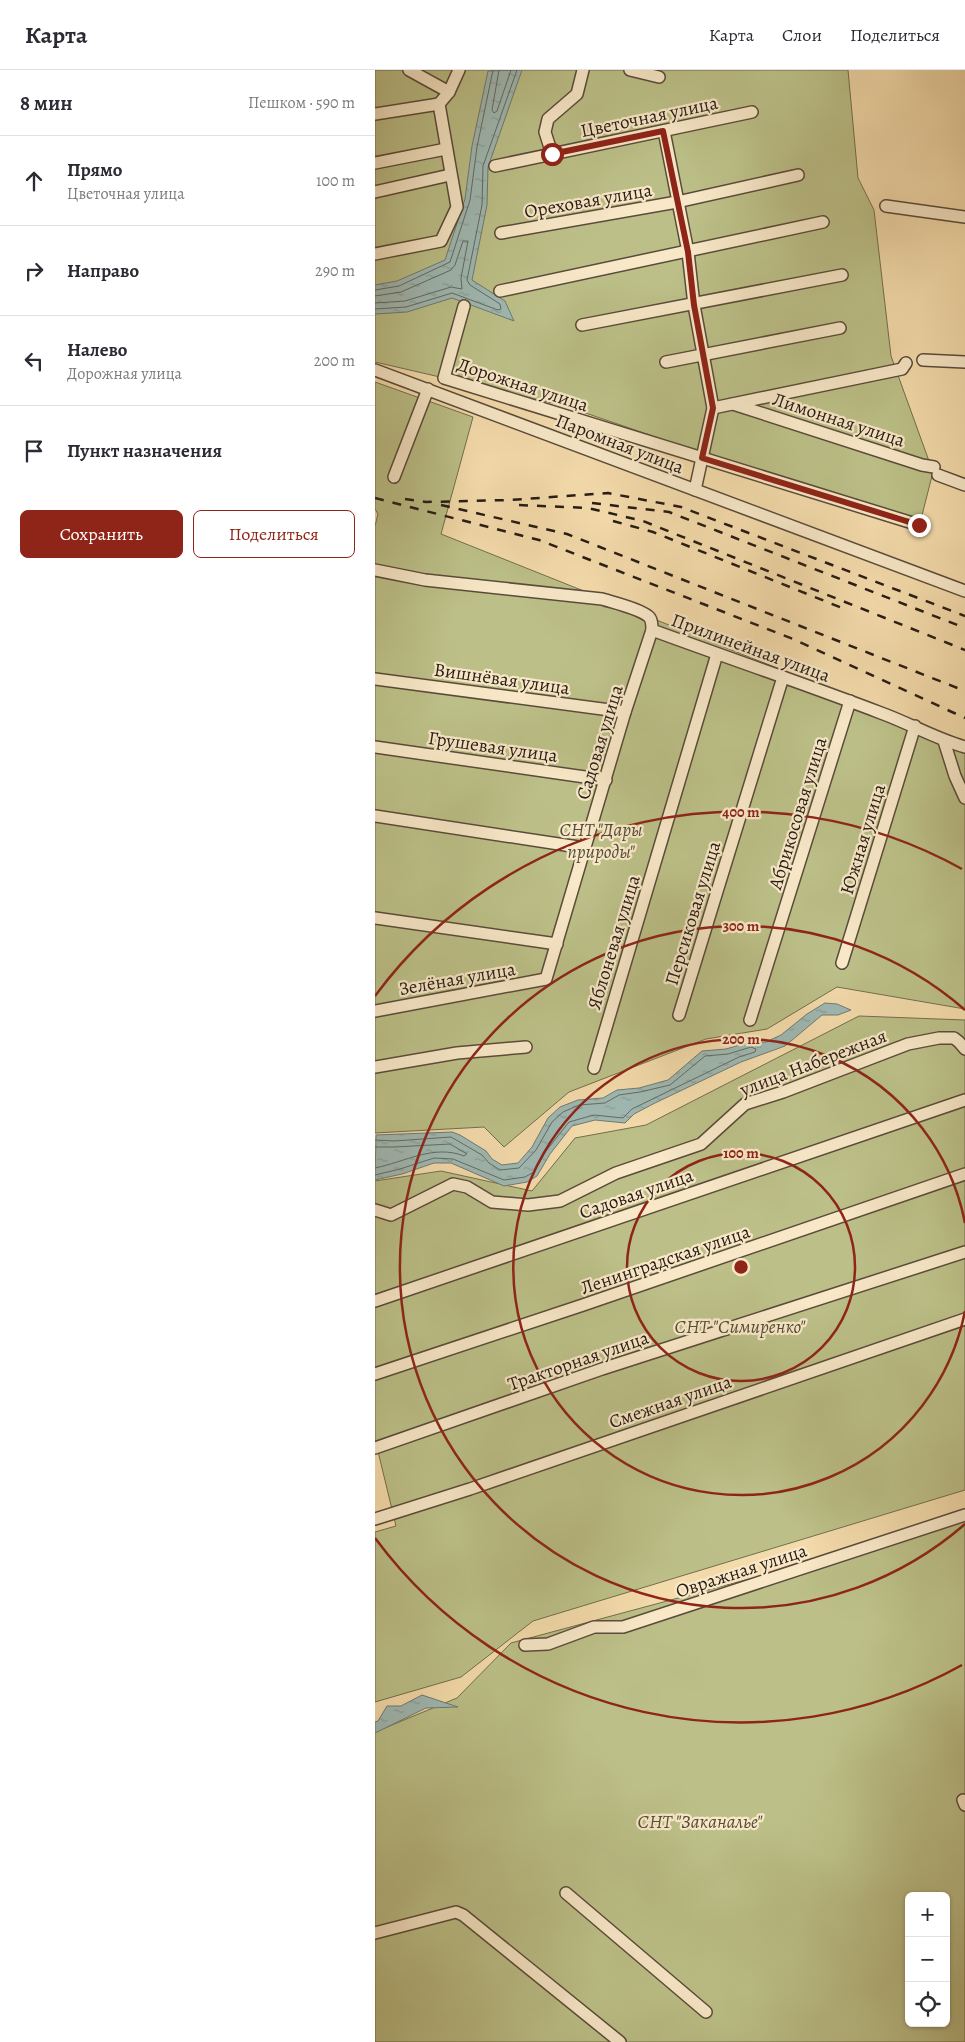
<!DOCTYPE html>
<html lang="ru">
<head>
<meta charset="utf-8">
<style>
	:root { --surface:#fff; --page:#f2f2f3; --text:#2b2b33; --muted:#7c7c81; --line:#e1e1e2; --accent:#8f2418 }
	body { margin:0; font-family:Alegreya,serif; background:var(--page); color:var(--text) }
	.controls { position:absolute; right:15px; bottom:15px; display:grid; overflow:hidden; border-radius:8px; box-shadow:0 1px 4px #0004 }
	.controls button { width:45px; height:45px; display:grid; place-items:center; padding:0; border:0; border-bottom:1px solid var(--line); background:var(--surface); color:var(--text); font:25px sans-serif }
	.stop { position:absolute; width:15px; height:15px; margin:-11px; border:4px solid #8f2418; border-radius:50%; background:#fff }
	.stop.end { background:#8f2418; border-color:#fff; box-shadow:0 1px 5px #0008 }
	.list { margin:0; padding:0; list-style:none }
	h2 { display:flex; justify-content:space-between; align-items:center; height:65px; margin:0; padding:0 20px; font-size:21px }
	h2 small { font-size:16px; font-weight:400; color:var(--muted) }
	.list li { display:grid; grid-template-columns:32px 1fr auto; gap:15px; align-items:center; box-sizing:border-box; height:90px; padding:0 20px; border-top:1px solid var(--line) }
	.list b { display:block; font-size:19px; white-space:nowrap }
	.list p { margin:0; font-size:16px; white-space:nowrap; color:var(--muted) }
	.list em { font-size:16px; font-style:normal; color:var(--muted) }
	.actions { display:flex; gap:10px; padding:15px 20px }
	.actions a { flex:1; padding:11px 0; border:1px solid var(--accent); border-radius:8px; text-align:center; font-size:18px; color:var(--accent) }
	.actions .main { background:var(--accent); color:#fff }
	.icon { flex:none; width:28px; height:28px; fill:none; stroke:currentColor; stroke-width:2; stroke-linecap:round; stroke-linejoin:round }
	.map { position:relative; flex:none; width:590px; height:1972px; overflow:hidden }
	header { display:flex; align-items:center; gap:30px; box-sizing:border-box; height:70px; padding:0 25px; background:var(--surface); border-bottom:1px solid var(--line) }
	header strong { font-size:24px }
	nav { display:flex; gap:28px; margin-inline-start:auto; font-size:18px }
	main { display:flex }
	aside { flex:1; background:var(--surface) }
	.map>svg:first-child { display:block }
	.green { fill:#bcc088; stroke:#726e4e; fill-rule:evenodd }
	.water { fill:url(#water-ripples); stroke:#6f7a74 }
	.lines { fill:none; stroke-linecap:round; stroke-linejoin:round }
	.shore { stroke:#636a64; stroke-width:1 }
	.minor-casing { stroke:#5a4b3a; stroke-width:14 }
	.minor { stroke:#f8e8c8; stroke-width:11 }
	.rail { stroke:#271b15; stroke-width:2.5; stroke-dasharray:9 9; stroke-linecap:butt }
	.route { stroke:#8f2418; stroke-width:6 }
	.ring { fill:none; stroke:#8f2418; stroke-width:2.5 }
	.labels { text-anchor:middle; stroke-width:4.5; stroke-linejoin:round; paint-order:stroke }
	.street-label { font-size:19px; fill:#271b15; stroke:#f8e8c8 }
	.park-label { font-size:19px; font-style:italic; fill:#544d38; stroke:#f8e8c8 }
	.centre { fill:#8f2418; stroke:#f8e8c8; stroke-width:2.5 }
	.ring-label { font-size:15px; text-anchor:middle; font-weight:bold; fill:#8f2418; stroke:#f8e8c8; stroke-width:4.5; stroke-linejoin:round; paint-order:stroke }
</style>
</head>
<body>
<header>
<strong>Карта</strong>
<nav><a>Карта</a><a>Слои</a><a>Поделиться</a></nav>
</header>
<main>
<aside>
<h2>8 мин<small>Пешком · 590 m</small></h2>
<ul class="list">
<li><svg class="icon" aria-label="ahead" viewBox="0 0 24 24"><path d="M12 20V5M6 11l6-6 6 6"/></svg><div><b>Прямо</b><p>Цветочная улица</p></div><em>100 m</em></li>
<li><svg class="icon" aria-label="right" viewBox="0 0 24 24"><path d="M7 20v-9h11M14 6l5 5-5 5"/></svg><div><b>Направо</b></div><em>290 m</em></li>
<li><svg class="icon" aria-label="left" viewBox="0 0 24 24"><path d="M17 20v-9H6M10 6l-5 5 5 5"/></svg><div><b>Налево</b><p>Дорожная улица</p></div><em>200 m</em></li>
<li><svg class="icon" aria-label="arrive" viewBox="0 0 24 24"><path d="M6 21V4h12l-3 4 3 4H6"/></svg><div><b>Пункт назначения</b></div></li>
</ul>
<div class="actions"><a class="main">Сохранить</a><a>Поделиться</a></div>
</aside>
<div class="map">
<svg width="590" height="1972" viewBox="0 0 590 1972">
	<defs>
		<pattern id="water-ripples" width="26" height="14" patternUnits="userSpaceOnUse" patternTransform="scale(1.25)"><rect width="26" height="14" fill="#9fb9b3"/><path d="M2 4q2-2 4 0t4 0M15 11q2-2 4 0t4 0" fill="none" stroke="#899e99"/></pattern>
	</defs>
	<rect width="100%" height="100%" fill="#f4dbab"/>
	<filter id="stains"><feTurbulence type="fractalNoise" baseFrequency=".004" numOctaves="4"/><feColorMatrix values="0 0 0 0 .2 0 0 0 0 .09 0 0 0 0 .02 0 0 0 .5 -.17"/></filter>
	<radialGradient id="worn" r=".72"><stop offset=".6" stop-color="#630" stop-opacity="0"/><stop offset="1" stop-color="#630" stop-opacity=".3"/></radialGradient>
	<g class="green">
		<polygon points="0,0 473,0 483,108 499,140 516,286 558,402 543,461 339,387 190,336 0,292"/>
		<polygon points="0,312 98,347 66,464 572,666 590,679 590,939 462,917 392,959 331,969 194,1022 129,1077 109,1057 0,1063 0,456 3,444 0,439"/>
		<polygon points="484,946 590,950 590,1420 158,1551 86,1607 0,1632 0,1462 21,1456 0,1369 0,1111 66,1101 157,1121 200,1068 271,1055"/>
		<path d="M590,1442V1972H0V1662L82,1628L136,1573L437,1492ZM534,1826H571V1953H534Z"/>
	</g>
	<g class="water">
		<polygon points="147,0 113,97 112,135 97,210 130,231 139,251 77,228 32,242 0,244 0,215 22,211 70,190 90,129 97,76 113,1"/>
		<polygon points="450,933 462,934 476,940 463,945 447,945 410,976 366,992 280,1033 259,1044 250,1053 220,1050 197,1056 175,1084 162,1106 152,1112 129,1116 76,1093 59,1093 27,1104 0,1110 1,1065 77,1062 85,1065 111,1081 117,1089 127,1095 143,1093 157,1077 173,1048 185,1037 203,1030 228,1028 242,1020 264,1018 293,1010 327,981 351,979 375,972 391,972 406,965 432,944"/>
		<polygon points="47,1625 83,1637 51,1638 0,1663 0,1652 3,1651 12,1636 26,1636"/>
	</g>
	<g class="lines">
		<g class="shore">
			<polyline points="124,0 117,40 119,43 122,41 136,0"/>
			<polyline points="0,220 24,216 75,192 95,130 102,77 118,0"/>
			<polyline points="0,226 26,222 76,200 80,195 88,171 93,171 86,208 87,219 76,217 30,231 0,233"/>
			<polyline points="0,239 31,237 77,223 123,240 126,239 125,234 95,215 92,210 107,135 108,96 142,0"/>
			<polyline points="0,1070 19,1071 76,1067 107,1085 114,1093 125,1100 144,1098 161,1080 177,1052 188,1042 204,1035 230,1033 244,1025 265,1022 295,1015 330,986 353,984 376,977 381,979 380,982 364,987 257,1039 248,1048 219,1045 194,1052 171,1081 159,1102 150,1107 129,1110 78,1089 59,1088 25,1099 0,1105"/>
			<path d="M0,1077H19L75,1074L92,1084L89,1086C59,1074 30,1092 0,1098"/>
		</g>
		<defs>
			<g id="minor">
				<polyline points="34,0 74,22"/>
				<polyline points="255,0 284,7"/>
				<polyline points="0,44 64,34"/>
				<polyline points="289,61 313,182 319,235 338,338 320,420"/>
				<polyline points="177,84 170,62 173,49 202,24 208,0"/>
				<polyline points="0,93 71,79"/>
				<polyline points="120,96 377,42"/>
				<polyline points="0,122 75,105"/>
				<polyline points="511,136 590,147"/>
				<polyline points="126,163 302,132 423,105"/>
				<polyline points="0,184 66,171 82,137 64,34 74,22 84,0"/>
				<polyline points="125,221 448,152"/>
				<polyline points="89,236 69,308 544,455"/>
				<polyline points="207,255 467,205"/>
				<polyline points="548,290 590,292"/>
				<polyline points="291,292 465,258"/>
				<polyline points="0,300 590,521"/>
				<polyline points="358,334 547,395 559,397"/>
				<polyline points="338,338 527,299 531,293"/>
				<polyline points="563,405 590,415"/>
				<polyline points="19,407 53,319"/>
				<path d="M0,500L50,510L227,529C240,533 263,538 273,546C277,549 277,555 277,560C353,588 430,614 506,643C534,653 561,669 590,677"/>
				<polyline points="0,609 250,642"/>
				<polyline points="569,671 580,706 590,728"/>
				<polyline points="0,677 231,710"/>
				<polyline points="0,746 210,778"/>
				<polyline points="0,848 182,874"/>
				<polyline points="467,893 540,656"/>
				<polyline points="0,941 171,909 250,642 277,560"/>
				<polyline points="304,945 408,607"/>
				<polyline points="375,950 475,631"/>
				<polyline points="0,997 82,983 151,977"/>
				<polyline points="219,998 342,584"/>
				<polyline points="0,1140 16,1145 78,1114 92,1117 117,1132 153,1135 185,1131 241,1103 326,1074 370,1034 408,1022 533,974 564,968 579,968 584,972 590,979"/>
				<polyline points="0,1231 590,1030"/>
				<polyline points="0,1304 208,1235 590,1104"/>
				<polyline points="0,1378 227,1299 590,1182"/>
				<polyline points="0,1449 95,1419 590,1249"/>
				<polyline points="150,1575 173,1574 219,1557 248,1557 590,1445"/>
				<polyline points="588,1730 590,1735"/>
				<polyline points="191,1823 331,1942"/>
				<polyline points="0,1863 81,1842 88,1845 245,1972"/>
			</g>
		</defs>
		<use href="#minor" class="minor-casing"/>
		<use href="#minor" class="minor"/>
		<g class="rail">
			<polyline points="0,428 164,470 418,569 590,648"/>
			<polyline points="30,429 51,432 135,430 233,423 306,437 590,546"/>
			<polyline points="217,433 294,442 590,558"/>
			<polyline points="66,435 192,464 590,621"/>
			<polyline points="144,435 213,438 268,451 590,580"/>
			<polyline points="238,451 278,462 472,540"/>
		</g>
	</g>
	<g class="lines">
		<polyline class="route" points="177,84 288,61 313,182 319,235 338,338 327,388 544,455"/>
	</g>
	<g class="ring">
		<circle cx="366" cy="1197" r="114"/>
		<path d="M590 1241A228 228 0 1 1 590 1153"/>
		<path d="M590 1454A341 341 0 1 1 590 940"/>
		<path d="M587 1595A455 455 0 0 1 0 1468M0 926A455 455 0 0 1 587 799"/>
	</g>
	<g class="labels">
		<g class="street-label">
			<text transform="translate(274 46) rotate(-12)" y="7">Цветочная улица</text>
			<text transform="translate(213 130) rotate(-10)" y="7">Ореховая улица</text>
			<text transform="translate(148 314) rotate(18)" y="7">Дорожная улица</text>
			<text transform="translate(464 349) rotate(18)" y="7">Лимонная улица</text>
			<text transform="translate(245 373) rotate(21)" y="7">Паромная улица</text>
			<text transform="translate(376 577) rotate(20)" y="7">Прилинейная улица</text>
			<text transform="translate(127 608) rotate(8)" y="7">Вишнёвая улица</text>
			<text transform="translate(224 672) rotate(-73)" y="7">Садовая улица</text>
			<text transform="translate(118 676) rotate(8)" y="7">Грушевая улица</text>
			<text transform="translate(422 743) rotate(-73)" y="7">Абрикосовая улица</text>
			<text transform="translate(487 769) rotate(-73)" y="7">Южная улица</text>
			<text transform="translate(317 843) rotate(-73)" y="7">Персиковая улица</text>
			<text transform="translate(238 872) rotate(-73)" y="7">Яблоневая улица</text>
			<text transform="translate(82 908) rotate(-10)" y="7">Зелёная улица</text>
			<text transform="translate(438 992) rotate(-21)" y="7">улица Набережная</text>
			<text transform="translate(261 1123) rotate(-19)" y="7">Садовая улица</text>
			<text transform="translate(290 1189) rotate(-19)" y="7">Ленинградская улица</text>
			<text transform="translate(203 1290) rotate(-19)" y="7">Тракторная улица</text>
			<text transform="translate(295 1331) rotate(-19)" y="7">Смежная улица</text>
			<text transform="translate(366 1500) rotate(-18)" y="7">Овражная улица</text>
		</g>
		<g class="park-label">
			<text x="226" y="766">СНТ "Дары<tspan x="226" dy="22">природы"</tspan></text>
			<text x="365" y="1263">СНТ "Симиренко"</text>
			<text x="325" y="1758">СНТ "Заканалье"</text>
		</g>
	</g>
	<circle cx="366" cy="1197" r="8" class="centre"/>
	<g class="ring-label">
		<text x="366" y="747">400 m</text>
		<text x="366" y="861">300 m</text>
		<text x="366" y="974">200 m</text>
		<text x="366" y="1088">100 m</text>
	</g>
	<rect width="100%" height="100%" filter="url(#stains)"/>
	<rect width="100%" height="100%" fill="url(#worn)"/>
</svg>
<div class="controls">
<button>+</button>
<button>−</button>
<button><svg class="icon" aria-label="locate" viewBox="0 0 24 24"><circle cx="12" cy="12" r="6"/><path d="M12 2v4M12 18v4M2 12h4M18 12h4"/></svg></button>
</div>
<div class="stop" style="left:177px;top:84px"></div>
<div class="stop end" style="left:544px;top:455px"></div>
</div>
</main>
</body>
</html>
